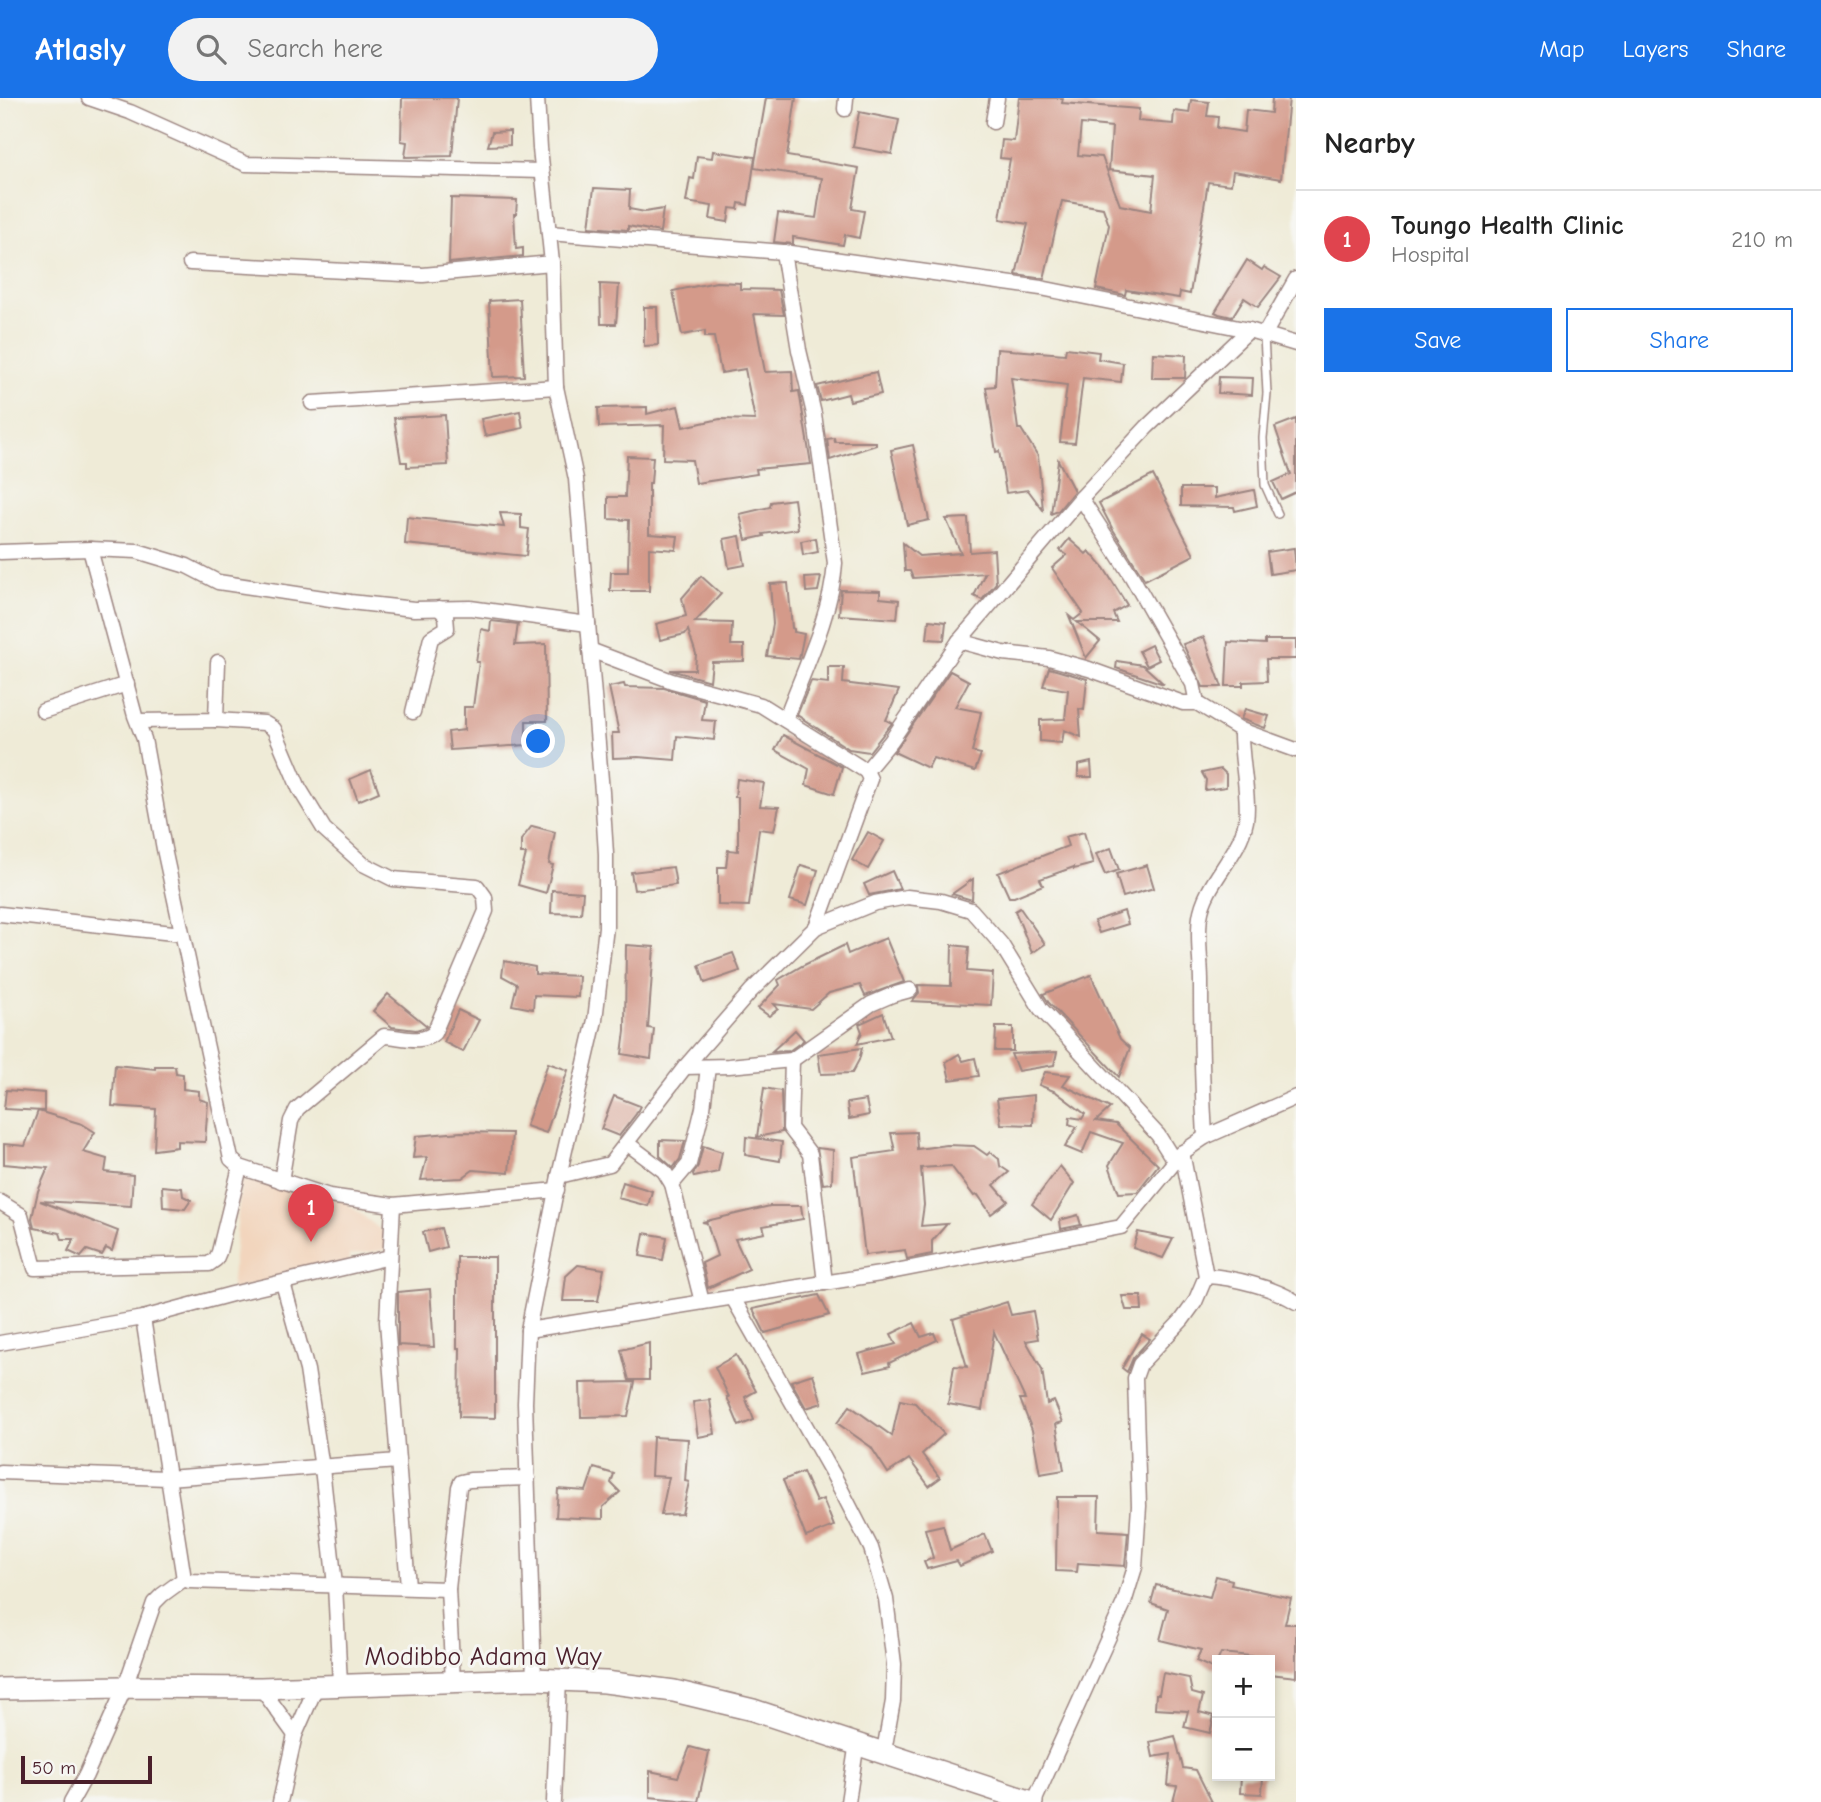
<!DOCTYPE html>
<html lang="en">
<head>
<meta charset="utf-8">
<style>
	:root { --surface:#fff; --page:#f2f2f2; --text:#222; --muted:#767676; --line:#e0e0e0; --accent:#1a73e8 }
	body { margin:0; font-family:"Comic Neue",sans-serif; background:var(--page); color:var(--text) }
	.controls { position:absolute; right:21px; bottom:21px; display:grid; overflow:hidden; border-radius:0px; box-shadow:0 4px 10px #0003 }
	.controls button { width:63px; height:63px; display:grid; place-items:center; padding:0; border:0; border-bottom:2px solid var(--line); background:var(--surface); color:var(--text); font:35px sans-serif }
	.scale { position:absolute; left:21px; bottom:18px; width:131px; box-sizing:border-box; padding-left:7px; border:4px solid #4a1f2b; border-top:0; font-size:19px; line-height:24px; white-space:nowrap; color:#4a1f2b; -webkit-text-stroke:5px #f6f6f2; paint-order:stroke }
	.you { position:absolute; left:539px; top:644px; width:24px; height:24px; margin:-18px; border:5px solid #fff; border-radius:50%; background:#1a73e8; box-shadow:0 0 0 10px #1a73e833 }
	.badge { display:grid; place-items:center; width:46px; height:46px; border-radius:50%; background:var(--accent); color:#fff; font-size:23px; font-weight:700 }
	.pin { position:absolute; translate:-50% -58px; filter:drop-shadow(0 2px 4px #0008) }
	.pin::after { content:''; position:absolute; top:37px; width:24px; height:21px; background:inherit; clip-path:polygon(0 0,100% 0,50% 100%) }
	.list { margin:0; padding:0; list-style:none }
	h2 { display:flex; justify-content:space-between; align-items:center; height:91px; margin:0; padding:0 28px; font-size:30px }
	h2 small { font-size:23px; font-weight:400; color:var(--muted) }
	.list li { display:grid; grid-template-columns:46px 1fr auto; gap:21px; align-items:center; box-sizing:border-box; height:98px; padding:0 28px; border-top:2px solid var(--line) }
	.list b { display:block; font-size:26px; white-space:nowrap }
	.list p { margin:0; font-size:23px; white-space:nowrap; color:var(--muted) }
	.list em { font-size:23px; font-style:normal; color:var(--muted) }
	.actions { display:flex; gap:14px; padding:21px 28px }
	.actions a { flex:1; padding:16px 0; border:2px solid var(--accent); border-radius:0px; text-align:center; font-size:24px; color:var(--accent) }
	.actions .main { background:var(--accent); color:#fff }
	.icon { flex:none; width:38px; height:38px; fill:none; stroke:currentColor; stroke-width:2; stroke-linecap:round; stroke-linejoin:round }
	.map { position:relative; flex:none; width:1296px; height:1704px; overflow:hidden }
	header { display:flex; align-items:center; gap:42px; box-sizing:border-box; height:98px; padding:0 35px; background:var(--accent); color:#fff }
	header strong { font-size:33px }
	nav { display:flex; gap:38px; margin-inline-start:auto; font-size:24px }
	.search { width:490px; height:63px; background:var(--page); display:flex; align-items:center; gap:18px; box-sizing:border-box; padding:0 24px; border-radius:38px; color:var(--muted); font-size:26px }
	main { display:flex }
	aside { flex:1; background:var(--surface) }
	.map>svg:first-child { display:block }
	.built { fill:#f2d5bd }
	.building { fill:#d49a8a; fill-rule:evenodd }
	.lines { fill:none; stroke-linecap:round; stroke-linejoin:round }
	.lane-casing { stroke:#9c8581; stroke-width:10 }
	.street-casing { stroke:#9c8581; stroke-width:17 }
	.secondary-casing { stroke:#9c8581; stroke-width:24 }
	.lane { stroke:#fff; stroke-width:7 }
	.street { stroke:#fff; stroke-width:14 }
	.secondary { stroke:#fff; stroke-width:21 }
	.labels { text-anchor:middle; stroke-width:6; stroke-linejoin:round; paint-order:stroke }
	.street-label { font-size:26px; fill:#4a1f2b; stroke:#f6f6f2 }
</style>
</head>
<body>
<header>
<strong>Atlasly</strong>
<div class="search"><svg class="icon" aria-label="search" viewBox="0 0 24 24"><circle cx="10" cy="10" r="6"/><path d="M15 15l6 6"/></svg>Search here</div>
<nav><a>Map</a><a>Layers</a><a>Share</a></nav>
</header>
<main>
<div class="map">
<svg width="1296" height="1704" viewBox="0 0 1296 1704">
	<rect width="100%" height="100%" fill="#f6f6f2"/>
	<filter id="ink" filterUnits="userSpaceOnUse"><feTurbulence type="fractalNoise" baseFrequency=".0143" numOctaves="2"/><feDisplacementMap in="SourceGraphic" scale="14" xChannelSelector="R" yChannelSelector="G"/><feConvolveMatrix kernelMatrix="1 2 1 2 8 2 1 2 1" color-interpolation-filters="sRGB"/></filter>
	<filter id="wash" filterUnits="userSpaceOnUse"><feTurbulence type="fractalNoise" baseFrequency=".00686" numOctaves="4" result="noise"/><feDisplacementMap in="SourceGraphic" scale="28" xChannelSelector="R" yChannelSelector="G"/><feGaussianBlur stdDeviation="1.57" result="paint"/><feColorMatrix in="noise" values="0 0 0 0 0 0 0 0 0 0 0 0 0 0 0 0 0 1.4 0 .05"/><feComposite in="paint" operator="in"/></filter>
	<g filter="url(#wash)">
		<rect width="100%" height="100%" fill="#efebd7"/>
		<polygon class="built" points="241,1083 324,1087 386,1136 386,1152 349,1157 349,1165 298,1171 298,1176 231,1192"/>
		<g id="blocks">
			<g class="building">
				<polygon points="402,0 457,0 452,58 405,59 407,44 401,43"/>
				<polygon points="766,0 796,0 787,58 859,70 852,111 864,113 859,140 845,137 843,147 793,139 793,146 774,144 778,115 816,120 822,80 754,70"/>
				<path d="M1019,0H1063L1062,5L1139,11L1138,23L1173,26L1174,13L1189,15L1191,2L1209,4L1207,18L1218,19L1217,30L1244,34L1246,12L1271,15L1272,0H1289L1281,81L1233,73L1231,87L1208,84L1190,196L1180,194L1179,200L1126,192L1125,197L1096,191L1109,127L1103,110L1062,103L1044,181L1016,177L1028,126L1000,121L1010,61L1000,60L1002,42L1014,43ZM1081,26L1112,29L1109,72L1155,77L1151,113L1120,107L1102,59L1078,57Z"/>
				<polygon points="859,14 899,22 892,56 853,49"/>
				<polygon points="510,33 510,47 488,48 492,34"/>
				<polygon points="713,53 755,59 748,107 739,105 738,111 730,110 728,124 710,121 712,108 686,104 690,80 694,81 697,58 712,60"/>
				<polygon points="594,90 630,92 629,111 645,114 663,111 660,134 628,128 628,132 589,129"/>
				<polygon points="451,100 517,102 516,116 514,116 516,151 523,150 523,158 449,165"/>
				<polygon points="1247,162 1262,172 1264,169 1281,179 1258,209 1244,200 1232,219 1219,216 1215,214"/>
				<polygon points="716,184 740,185 740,191 779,192 784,217 754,216 765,274 792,273 793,294 799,293 811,366 756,371 757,376 696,385 692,362 663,361 664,327 599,329 598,310 647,309 647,316 678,308 683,329 720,321 755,322 745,271 721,275 714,239 705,239 705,233 682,237 673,193"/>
				<polygon points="600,186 619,187 616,226 601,226"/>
				<polygon points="520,201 524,278 493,279 489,203"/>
				<polygon points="644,209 657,209 658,247 644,248"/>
				<polygon points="1066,250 1099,254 1098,261 1123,265 1121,284 1083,280 1075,345 1060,344 1067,287 1011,280 1018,331 1021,331 1038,358 1043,412 1028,392 1006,395 999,353 996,354 986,289 995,288 997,251 1065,256"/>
				<polygon points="1153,255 1186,257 1185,280 1152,280"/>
				<polygon points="876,274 881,296 850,303 848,296 821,303 817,288"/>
				<polygon points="1219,279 1253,280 1252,297 1218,295"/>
				<polygon points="520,313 523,330 485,338 481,321"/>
				<polygon points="445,317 448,367 407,369 407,364 401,364 394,320"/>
				<polygon points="1296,321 1296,394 1281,401 1273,384 1291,376 1275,329"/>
				<polygon points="834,340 835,344 876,344 876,347 830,362 827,341"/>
				<polygon points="913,347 929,422 907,427 891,352"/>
				<polygon points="627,358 653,359 651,385 649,385 649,436 678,438 676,452 649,450 649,493 610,493 611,474 628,474 629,422 608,421 608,399 625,399"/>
				<polygon points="1058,362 1074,393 1058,413 1051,416"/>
				<polygon points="1153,377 1194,457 1145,482 1112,430 1099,405"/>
				<polygon points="1181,390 1215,390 1215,400 1254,392 1257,408 1235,413 1234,409 1181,408"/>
				<polygon points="794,401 798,431 763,436 764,438 746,442 740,416 770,409 771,404"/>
				<polygon points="500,415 521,416 521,430 529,431 526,458 405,446 407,419 504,429"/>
				<polygon points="968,420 970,454 994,452 996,485 982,502 974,498 985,475 913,480 910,473 905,473 903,445 919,458 961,455 946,421"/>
				<polygon points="740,438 745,467 729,470 724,441"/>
				<polygon points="816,440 818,454 803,457 801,443"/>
				<polygon points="1069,441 1086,456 1089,453 1104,470 1127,507 1113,515 1117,524 1077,524 1100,543 1086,560 1069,518 1074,522 1083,515 1052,470 1067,457 1060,452"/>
				<polygon points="1294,450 1296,472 1270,476 1267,454"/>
				<polygon points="701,478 721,496 695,524 732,525 731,547 744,547 744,563 712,564 710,583 670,572 695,572 696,556 688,532 685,536 660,542 656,526 686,518 682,500"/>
				<polygon points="821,479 818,493 806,494 805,480"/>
				<polygon points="788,485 792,530 794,531 794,534 804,536 799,561 767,558 773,526 770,486"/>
				<polygon points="841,492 880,493 880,500 899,502 897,521 839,517"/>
				<polygon points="929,522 946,524 944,542 927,541"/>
				<polygon points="491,523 518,526 515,547 546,546 547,623 526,623 526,647 450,652 448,634 464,632 464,609 473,609 479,564 476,564 481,531 490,533"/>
				<polygon points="1204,539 1222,589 1203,589 1183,546"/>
				<polygon points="1265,542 1296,542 1296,561 1266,561 1267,583 1243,584 1243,588 1226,588 1228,544 1265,546"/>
				<polygon points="1151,547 1159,562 1147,568 1139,553"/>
				<polygon points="1117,563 1143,567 1164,586 1116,570"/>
				<polygon points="828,569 844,569 843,585 899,592 886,622 892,625 869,654 849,651 797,617 811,583 828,585"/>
				<polygon points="1049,570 1087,581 1084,612 1079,611 1081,639 1064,632 1062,645 1040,643 1040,622 1065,621 1068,592 1043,588"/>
				<polygon points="950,573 969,583 955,609 981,614 972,654 981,656 975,673 933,660 928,670 894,654"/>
				<polygon points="624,586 625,589 664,590 705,602 702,622 716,623 714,642 677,638 675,662 638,659 613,660 612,635 619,635 609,589"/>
				<polygon points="1245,611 1269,618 1265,630 1241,621"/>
				<polygon points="783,637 842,669 834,696 806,687 809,671 775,652"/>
				<polygon points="1091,664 1092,679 1078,679 1078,667"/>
				<polygon points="1221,671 1226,676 1226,689 1205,692 1206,682 1202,675"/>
				<polygon points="371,672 379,694 358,703 350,681"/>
				<polygon points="737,681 764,685 760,708 779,709 774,733 759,731 749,808 718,807 718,769 726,769 728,752 738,753 738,699 735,699"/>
				<polygon points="532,728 555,734 549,766 553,767 546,795 518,787 526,756 521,756 521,742"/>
				<polygon points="868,734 884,743 868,771 852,762"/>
				<polygon points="1084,734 1093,766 1074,771 1074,769 1040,781 1043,787 1014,799 1009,799 998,775 1068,748 1065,739"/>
				<polygon points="1111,750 1119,772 1105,777 1096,756"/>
				<polygon points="801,767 818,772 807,807 790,802"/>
				<polygon points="1147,767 1154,790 1123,799 1116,776"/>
				<polygon points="673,769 676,787 634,792 631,774"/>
				<polygon points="892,773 900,791 869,797 864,786"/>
				<polygon points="973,781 972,802 952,796"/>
				<polygon points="552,792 583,794 581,816 551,815"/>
				<polygon points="1020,810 1045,846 1032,855 1015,813"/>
				<polygon points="1124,813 1128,826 1099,835 1094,823"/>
				<polygon points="886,840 904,884 865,898 860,887 829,895 811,911 774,906 778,911 769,918 758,910 780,887 778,882 802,868 845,847 848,856"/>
				<polygon points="626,847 654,849 648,930 654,931 651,961 622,956 625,933"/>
				<polygon points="952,847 969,849 967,873 993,875 991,907 912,903 919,895 918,887 951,888"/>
				<polygon points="733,855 740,873 705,885 699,867"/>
				<polygon points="504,863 535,869 535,876 579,878 578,899 534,897 533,911 512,907 517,886 502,878"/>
				<polygon points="1091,877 1120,941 1130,950 1119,979 1049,905 1043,896"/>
				<polygon points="388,896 427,928 426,929 416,932 392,929 373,913"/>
				<polygon points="458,912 479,922 463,954 444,944"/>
				<polygon points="883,915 891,939 857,946 862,934 859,926"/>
				<polygon points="996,929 1013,929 1013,953 995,953"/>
				<polygon points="795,932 804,942 789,953 771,954"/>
				<polygon points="862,950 859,962 852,975 821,976 818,956"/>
				<polygon points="1057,954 1054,967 1018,973 1011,956"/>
				<polygon points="959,956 963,963 975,960 979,978 950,982 946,964"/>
				<polygon points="548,965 568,972 546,1035 526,1028"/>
				<polygon points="115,967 155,971 155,968 175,968 176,975 183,976 183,991 199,993 199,1001 208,1004 205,1044 177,1043 177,1049 154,1052 156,1011 112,1008"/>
				<polygon points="1045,974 1070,977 1063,987 1110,1010 1096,1023 1116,1026 1158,1067 1137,1094 1119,1095 1109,1067 1123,1045 1091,1034 1082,1056 1065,1049 1077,1029 1069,1026 1070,1019 1082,1021 1085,1016 1056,994 1039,987"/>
				<polygon points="764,990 781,993 782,1034 757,1039"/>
				<polygon points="6,992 44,995 44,1013 4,1011"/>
				<polygon points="1034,997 1033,1027 1001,1026 997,1001"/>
				<polygon points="614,998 640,1008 636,1016 619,1038 601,1031"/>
				<polygon points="866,1002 869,1017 849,1021 847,1005"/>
				<polygon points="38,1013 82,1026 95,1034 83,1054 107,1061 105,1074 133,1077 131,1108 40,1103 118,1133 112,1153 106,1150 102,1157 87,1152 81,1159 68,1153 74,1141 62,1141 60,1135 34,1130 32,1120 38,1093 48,1070 4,1066 4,1046 25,1048"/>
				<polygon points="461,1034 512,1035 509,1075 473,1072 462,1080 421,1082 427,1059 413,1060 416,1038"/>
				<polygon points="916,1034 917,1051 947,1047 974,1048 987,1057 990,1054 999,1061 1000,1068 1009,1074 994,1087 1008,1103 991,1116 978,1097 974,1098 951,1068 921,1070 924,1107 921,1128 947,1126 932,1143 932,1156 907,1161 905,1152 865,1157 853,1059 895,1053 891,1035"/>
				<polygon points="746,1039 782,1044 780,1063 745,1057"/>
				<polygon points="660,1042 685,1043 680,1061 673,1070 660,1058"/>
				<polygon points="703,1048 722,1054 718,1074 694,1079 693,1076 698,1068"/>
				<polygon points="817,1050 833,1052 832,1085 823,1086"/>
				<polygon points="1060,1068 1074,1085 1051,1122 1032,1106"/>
				<polygon points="623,1084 652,1093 648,1108 618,1100"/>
				<polygon points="162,1088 182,1090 183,1098 191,1102 185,1111 163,1109"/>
				<polygon points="770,1108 801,1108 803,1121 763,1128 765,1135 735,1141 749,1171 708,1190 702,1165 717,1158 707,1125 702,1124"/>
				<polygon points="1078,1117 1081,1127 1061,1131 1060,1122"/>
				<polygon points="441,1130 446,1149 428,1154 423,1134"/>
				<polygon points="1138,1134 1173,1141 1163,1160 1133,1150"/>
				<polygon points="644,1135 667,1139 663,1162 640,1158"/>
				<polygon points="457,1159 495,1159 495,1320 459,1319 460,1250 457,1250"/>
				<polygon points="578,1167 604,1171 598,1203 563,1203 566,1178"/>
				<polygon points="430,1191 434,1249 398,1247 398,1194"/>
				<polygon points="819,1197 829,1217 765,1235 753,1211"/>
				<polygon points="1122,1198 1141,1198 1142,1212 1126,1212"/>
				<polygon points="1007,1204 1011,1217 1033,1213 1038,1241 1026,1243 1042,1271 1047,1306 1054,1303 1063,1324 1056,1326 1064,1372 1040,1376 1032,1332 1020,1301 1025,1301 994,1234 982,1312 948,1306 954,1268 967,1269 953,1221"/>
				<polygon points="914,1225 921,1239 934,1235 937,1242 889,1265 890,1268 865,1274 859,1256 896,1246 891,1236"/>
				<polygon points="1142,1236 1150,1241 1133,1260 1127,1274 1122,1270"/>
				<polygon points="649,1245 649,1282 629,1282 621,1252"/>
				<polygon points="736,1257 756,1293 745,1299 754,1322 739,1328 727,1299 729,1299 715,1269"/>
				<polygon points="813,1276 822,1305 806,1310 791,1283"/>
				<polygon points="635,1284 628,1318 581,1319 580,1285"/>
				<polygon points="710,1302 715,1336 698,1339 693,1304"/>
				<polygon points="900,1302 915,1305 944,1336 922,1356 940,1380 929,1388 909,1361 888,1375 871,1349 837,1325 850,1308 892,1338"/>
				<polygon points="653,1339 688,1341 685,1383 689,1384 682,1416 661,1417 669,1379 651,1378"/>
				<polygon points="594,1370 614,1376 611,1385 620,1394 603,1409 603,1421 556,1419 558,1391 586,1393"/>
				<polygon points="803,1374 816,1404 823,1401 834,1428 806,1439 783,1382"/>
				<polygon points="1057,1399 1099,1399 1098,1432 1128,1434 1125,1468 1078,1465 1077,1474 1056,1473"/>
				<polygon points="943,1427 950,1452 985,1436 992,1453 960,1468 957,1463 927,1471 924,1464 933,1460 925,1431"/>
				<polygon points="1216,1478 1232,1482 1231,1487 1291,1500 1285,1526 1296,1526 1296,1579 1270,1576 1270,1560 1221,1555 1214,1571 1196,1563 1201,1552 1160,1542 1168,1511 1151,1505 1156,1487 1210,1499"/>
				<polygon points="1163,1575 1189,1580 1192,1595 1203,1598 1199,1614 1214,1618 1210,1635 1184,1629 1188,1613 1155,1611 1156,1596 1159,1596"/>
				<polygon points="1175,1638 1183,1670 1196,1672 1212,1704 1173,1704 1177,1688 1168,1687 1171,1656 1153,1659 1150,1644"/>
				<polygon points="690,1649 709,1654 698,1704 650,1699 650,1673 678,1679"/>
				<polygon points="1241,1678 1263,1678 1262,1696 1240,1695"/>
			</g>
		</g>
	</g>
	<g filter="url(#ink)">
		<use href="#blocks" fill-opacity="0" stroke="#9c8581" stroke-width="2"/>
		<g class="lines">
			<defs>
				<polyline id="lane" points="1264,238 1267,295 1263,340 1265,387 1278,416"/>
				<g id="street">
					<polyline points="89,0 130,14 246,66 542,73"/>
					<polyline points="845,11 846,0"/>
					<polyline points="993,24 997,0"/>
					<polyline points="549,135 783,154 1041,190 1249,232 1296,246"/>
					<path d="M783,154L799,252L814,316L835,465C832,515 803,574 785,622"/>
					<polyline points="190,165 423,177 552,165"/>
					<polyline points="1264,237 1296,181"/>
					<polyline points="312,305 556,289"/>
					<polyline points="1081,400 1132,479 1193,586 1197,605"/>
					<polyline points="90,451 135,618 144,641 164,751 231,1061 240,1069 329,1098 393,1107 557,1092"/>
					<polyline points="0,454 90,451 137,453 187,468 218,484 350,504 414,511 470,510 588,526"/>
					<polyline points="959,543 1003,555 1049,560 1089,571 1183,605 1197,605 1241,632 1296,652"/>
					<polyline points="590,552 672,583 761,607 866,673"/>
					<polyline points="43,613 127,586"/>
					<polyline points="413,614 431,540 447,530 446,518 439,510"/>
					<path d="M216,622L264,625L274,631L299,690L324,731L363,766L393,781L477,788L485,799L486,813L434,935C421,947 400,938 384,938L297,1011L291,1023L281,1083"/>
					<polyline points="138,623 216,622 218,564"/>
					<polyline points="0,816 182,836"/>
					<polyline points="816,829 870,681 866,673 891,643 959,543 1081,400 1147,329 1249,232"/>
					<polyline points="792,962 790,1030 810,1056 825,1185"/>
					<polyline points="685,969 729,968 792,962 871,906 892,897 910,892"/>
					<path d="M1205,1039C1202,987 1201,936 1201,884C1201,863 1197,840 1200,819C1205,784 1239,759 1246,723C1250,698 1240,660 1241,632"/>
					<polyline points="628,1046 664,1073 672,1086 702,1204"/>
					<polyline points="559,1078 610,1066 685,969 751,893 816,829 875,805 907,799 941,803 971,812 1001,846 1041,911 1158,1037 1173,1061 1205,1039 1296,999"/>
					<polyline points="672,1086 689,1066 703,1010 708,969"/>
					<polyline points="0,1104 21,1117 35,1170 209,1166 216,1161 219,1154 240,1069"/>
					<polyline points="393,1107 387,1224 408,1488"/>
					<path d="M1206,1178C1232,1179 1275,1190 1296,1204"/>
					<polyline points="283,1185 307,1272 322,1370 335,1487 340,1586"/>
					<polyline points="733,1200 834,1378 871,1450 886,1501 894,1566 893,1603 884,1653"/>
					<polyline points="143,1220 184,1481"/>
					<polyline points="528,1232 880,1176 1121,1129 1181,1056"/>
					<polyline points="0,1245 143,1220 232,1196 390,1159"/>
					<polyline points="0,1374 167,1380 398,1363"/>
					<polyline points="184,1481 189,1483 448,1491"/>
					<polyline points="534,1581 525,1305 528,1232 559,1078 595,922 606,829 606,756 602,694 576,381 556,289 552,165 540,50 537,0"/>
					<polyline points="453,1583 448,1491 459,1389 461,1384 470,1382 528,1380"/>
					<polyline points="261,1590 295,1637"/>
					<polyline points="71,1704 86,1677 125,1589 154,1505 162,1497 184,1481"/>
					<polyline points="280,1704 295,1637 316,1589"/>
					<polyline points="554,1704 559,1581"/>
					<polyline points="848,1704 857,1644"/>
					<polyline points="1034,1704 1124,1505 1135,1469 1139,1408 1135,1280 1140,1266 1182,1222 1195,1204 1206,1178 1182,1054"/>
				</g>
				<polyline id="secondary" points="0,1591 125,1589 261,1590 534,1581 605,1584 674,1593 753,1612 1032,1704"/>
			</defs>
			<use href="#lane" class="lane-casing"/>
			<use href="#street" class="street-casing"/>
			<use href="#secondary" class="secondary-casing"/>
			<use href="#lane" class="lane"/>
			<use href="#street" class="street"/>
			<use href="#secondary" class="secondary"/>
		</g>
	</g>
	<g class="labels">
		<g class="street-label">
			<text x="483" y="1567">Modibbo Adama Way</text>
		</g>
	</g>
</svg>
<div class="controls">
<button>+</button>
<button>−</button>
</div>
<div class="scale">50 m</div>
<div class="you"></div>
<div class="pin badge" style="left:311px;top:1144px;background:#e0444e">1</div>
</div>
<aside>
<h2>Nearby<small></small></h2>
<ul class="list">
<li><span class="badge" style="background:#e0444e">1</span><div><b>Toungo Health Clinic</b><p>Hospital</p></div><em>210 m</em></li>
</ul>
<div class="actions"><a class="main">Save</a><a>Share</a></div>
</aside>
</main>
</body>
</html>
